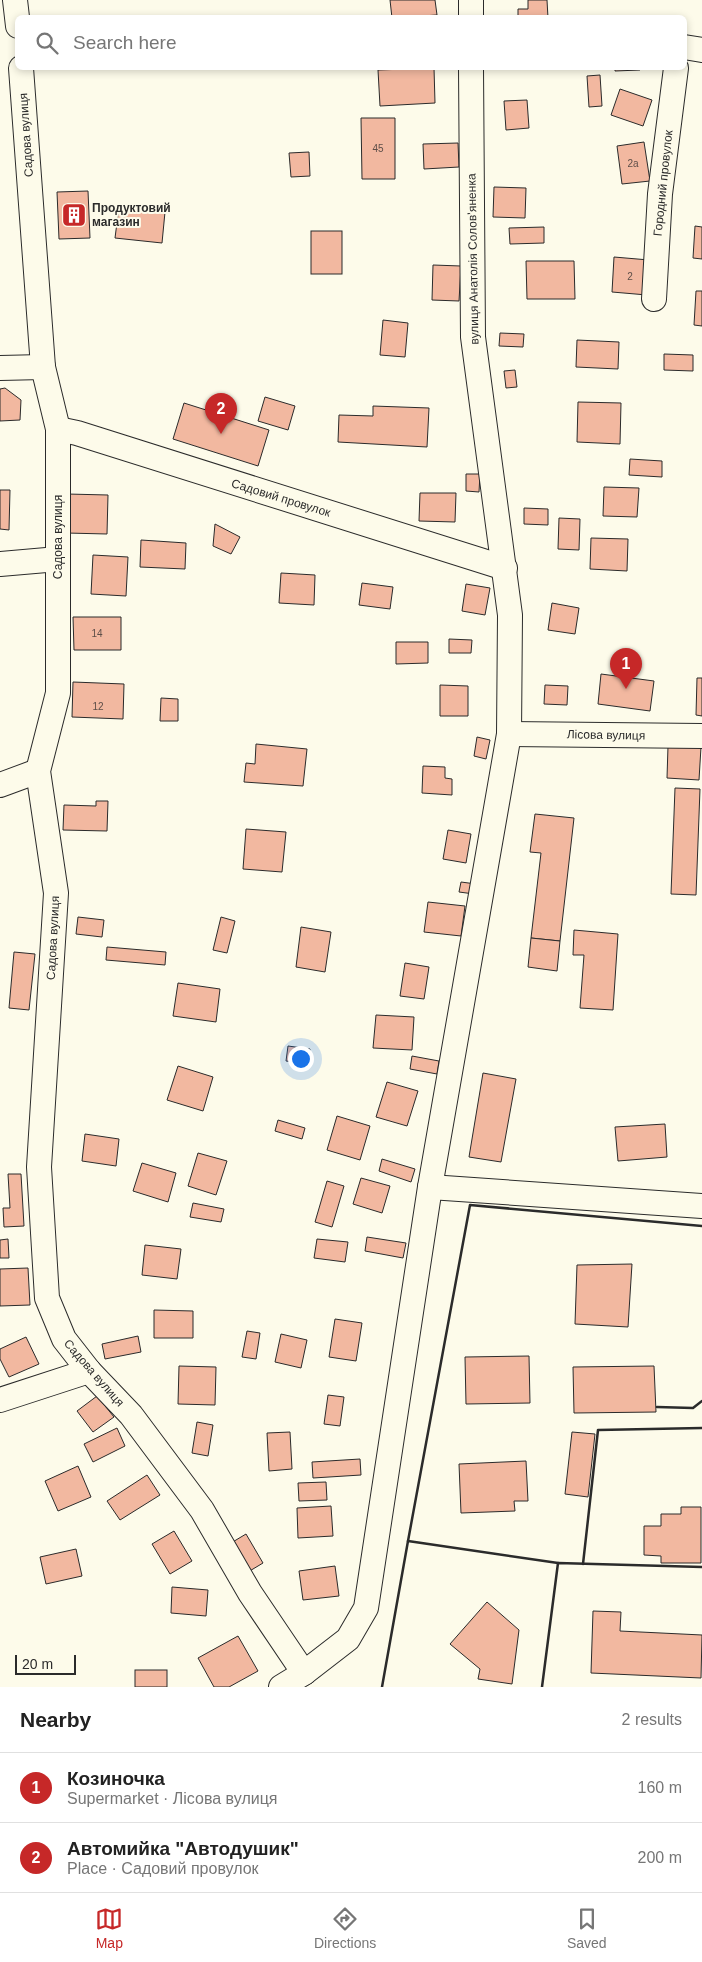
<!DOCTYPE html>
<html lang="en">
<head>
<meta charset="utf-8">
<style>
	:root { --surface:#fff; --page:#f6f6f6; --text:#222; --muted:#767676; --line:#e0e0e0; --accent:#c62828 }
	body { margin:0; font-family:Arial,sans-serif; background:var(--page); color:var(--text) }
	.scale { position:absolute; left:15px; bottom:12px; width:61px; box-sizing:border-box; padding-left:5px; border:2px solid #2b2b2b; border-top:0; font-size:14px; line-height:18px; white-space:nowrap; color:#2b2b2b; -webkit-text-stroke:4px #fdfbea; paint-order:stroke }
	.you { position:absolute; left:300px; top:1058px; width:18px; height:18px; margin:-12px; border:4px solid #fff; border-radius:50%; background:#1a73e8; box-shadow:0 0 0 8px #1a73e833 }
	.badge { display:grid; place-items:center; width:32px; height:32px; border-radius:50%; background:var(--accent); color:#fff; font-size:16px; font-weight:700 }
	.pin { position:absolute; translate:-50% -41px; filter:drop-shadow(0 1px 2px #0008) }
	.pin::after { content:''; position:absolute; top:26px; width:18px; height:15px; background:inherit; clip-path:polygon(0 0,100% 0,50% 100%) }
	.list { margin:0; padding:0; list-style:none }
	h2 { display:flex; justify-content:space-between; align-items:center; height:65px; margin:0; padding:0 20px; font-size:21px }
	h2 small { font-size:16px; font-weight:400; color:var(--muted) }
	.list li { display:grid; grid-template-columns:32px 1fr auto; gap:15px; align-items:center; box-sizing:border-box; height:70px; padding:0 20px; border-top:1px solid var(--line) }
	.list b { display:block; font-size:19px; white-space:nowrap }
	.list p { margin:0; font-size:16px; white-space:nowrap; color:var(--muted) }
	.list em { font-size:16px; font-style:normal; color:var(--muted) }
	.icon { flex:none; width:28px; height:28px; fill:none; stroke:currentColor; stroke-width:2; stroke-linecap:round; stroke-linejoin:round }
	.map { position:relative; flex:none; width:702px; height:1687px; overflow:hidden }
	.search { position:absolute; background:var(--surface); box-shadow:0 2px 8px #0003; left:15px; right:15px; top:15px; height:55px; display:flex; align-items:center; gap:12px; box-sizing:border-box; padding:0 18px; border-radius:8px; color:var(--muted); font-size:19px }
	.sheet { height:205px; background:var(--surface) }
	nav { display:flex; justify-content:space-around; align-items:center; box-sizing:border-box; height:70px; border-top:1px solid var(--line); background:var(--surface); font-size:14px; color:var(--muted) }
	nav a { display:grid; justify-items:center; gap:2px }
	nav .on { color:var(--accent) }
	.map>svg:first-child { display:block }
	.building { fill:#f2b8a0; stroke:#2b2b2b }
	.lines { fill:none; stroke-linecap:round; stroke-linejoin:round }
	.minor-casing { stroke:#2b2b2b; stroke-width:26 }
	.minor { stroke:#fdfbea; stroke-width:24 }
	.wall { stroke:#2b2b2b; stroke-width:2.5 }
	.labels { text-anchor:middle; stroke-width:4; stroke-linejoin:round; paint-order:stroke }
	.number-label { font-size:10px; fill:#5d4e48 }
	.street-label { font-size:12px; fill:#2b2b2b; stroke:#fdfbea }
	.poi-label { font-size:12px; font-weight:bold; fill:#2b2b2b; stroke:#fdfbea; text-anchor:start }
</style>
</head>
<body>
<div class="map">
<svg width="702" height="1687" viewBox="0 0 702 1687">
	<rect width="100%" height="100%" fill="#fdfbea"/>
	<g class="building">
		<polygon points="390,0 435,0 437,15 392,18"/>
		<polygon points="528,0 547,0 548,18 518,18 518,9 528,9"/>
		<polygon points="434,68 435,103 380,106 378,70"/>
		<polygon points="615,68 640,68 640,70 615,71"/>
		<polygon points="600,75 602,106 589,107 587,76"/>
		<polygon points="620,89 652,100 643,126 611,115"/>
		<polygon points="527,100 529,128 506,130 504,101"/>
		<polygon points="361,118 395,118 395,179 362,179"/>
		<polygon points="644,142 650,181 622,184 617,146"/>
		<polygon points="458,143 459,167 424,169 423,144"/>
		<polygon points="309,152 310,176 291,177 289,153"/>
		<polygon points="494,187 526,188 525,218 493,217"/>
		<polygon points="88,191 90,238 59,239 57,192"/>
		<polygon points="119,207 165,212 162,243 115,238"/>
		<polygon points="695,226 702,227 702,259 693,258"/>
		<polygon points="544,227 544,243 510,244 509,228"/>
		<rect x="311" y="231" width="31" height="43"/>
		<polygon points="614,257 649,260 647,295 612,292"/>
		<polygon points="526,261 574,261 575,299 527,299"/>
		<polygon points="433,265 461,266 459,301 432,300"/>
		<polygon points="696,291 702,291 702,326 694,325"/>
		<polygon points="383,320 408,323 405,357 380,355"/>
		<polygon points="500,333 524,334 523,347 499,346"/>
		<polygon points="577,340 619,342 618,369 576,367"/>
		<polygon points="664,354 693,355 693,371 664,370"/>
		<polygon points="515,370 517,387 506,388 504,371"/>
		<polygon points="5,388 21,400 20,420 0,421 0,389"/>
		<polygon points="265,397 295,406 288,430 258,421"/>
		<polygon points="578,402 621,403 620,444 577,442"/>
		<polygon points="184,403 269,430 258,466 173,439"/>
		<polygon points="373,406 429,408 427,447 338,442 339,415 373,416"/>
		<polygon points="630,459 662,461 662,477 629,475"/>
		<polygon points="466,474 480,474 479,492 466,491"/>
		<polygon points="604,487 639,488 637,517 603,516"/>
		<polygon points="0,490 10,490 9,530 0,529"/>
		<polygon points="420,493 456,493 455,522 419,521"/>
		<polygon points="67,494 108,495 107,534 66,533"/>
		<polygon points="524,508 548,509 548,525 524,524"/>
		<polygon points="559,518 580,519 579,550 558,549"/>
		<polygon points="215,524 240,537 231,554 213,546"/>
		<polygon points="591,538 628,539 627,571 590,569"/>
		<polygon points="141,540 186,543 185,569 140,567"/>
		<polygon points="93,555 128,557 126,596 91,594"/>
		<polygon points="281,573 315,575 314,605 279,603"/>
		<polygon points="362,583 393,587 390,609 359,605"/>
		<polygon points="466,584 490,588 485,615 462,611"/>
		<polygon points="552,603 579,608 575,634 548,630"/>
		<polygon points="73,617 121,617 121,650 74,650"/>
		<polygon points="449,639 472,640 471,653 449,653"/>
		<polygon points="396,642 428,642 428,663 396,664"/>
		<polygon points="601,674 654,681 650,711 598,704"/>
		<polygon points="697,678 702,678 702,716 696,715"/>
		<polygon points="73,682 124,684 123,719 72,717"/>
		<polygon points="440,685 468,686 468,716 440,716"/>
		<polygon points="545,685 568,686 567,705 544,704"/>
		<polygon points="161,698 178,699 178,721 160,721"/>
		<polygon points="477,737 490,740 486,759 474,756"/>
		<polygon points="256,744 307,749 303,786 244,782 246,763 255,764"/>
		<polygon points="668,746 701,747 699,780 667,778"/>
		<polygon points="423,766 445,767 445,778 452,779 452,795 422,793"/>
		<polygon points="675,788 700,789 696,895 671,894"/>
		<polygon points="96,801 108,801 107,831 63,830 64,805 96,806"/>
		<polygon points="535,814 574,818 560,941 531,938 541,853 530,852"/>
		<polygon points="246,829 286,832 282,872 243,869"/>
		<polygon points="448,830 471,834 466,863 443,859"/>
		<polygon points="461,882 476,884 474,894 459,892"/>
		<polygon points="428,902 465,906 461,936 424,932"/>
		<polygon points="78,917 104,920 102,937 76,934"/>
		<polygon points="221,917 235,921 227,953 213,950"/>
		<polygon points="301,927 331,932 325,972 296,967"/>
		<polygon points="574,930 618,934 613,1010 580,1008 584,955 573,955"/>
		<polygon points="531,938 560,941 557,971 528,967"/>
		<polygon points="107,947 166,952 165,965 106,960"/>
		<polygon points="14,952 35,954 29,1010 9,1008"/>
		<polygon points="405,963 429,967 424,999 400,996"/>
		<polygon points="178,983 220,989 216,1022 173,1016"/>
		<polygon points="376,1015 414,1017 412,1050 373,1048"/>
		<polygon points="288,1046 310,1049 309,1064 286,1061"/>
		<polygon points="412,1056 439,1061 437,1074 410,1069"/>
		<polygon points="178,1066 213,1077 203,1111 167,1100"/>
		<polygon points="483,1073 516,1079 501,1162 469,1157"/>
		<polygon points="387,1082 418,1091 407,1126 376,1117"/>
		<polygon points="337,1116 370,1126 360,1160 327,1150"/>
		<polygon points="278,1120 305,1128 302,1139 275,1131"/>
		<polygon points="665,1124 667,1157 618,1161 615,1127"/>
		<polygon points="85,1134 119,1139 116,1166 82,1161"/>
		<polygon points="198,1153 227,1161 216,1195 188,1186"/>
		<polygon points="382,1159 415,1169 411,1182 379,1171"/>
		<polygon points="142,1163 176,1173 168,1202 133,1191"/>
		<polygon points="8,1174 21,1174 24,1226 4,1227 3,1208 10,1208"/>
		<polygon points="361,1178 390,1186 382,1213 353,1204"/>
		<polygon points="327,1181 344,1186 332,1227 315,1222"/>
		<polygon points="193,1203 224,1209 221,1222 190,1217"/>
		<polygon points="367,1237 406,1243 403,1258 365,1251"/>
		<polygon points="8,1239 9,1258 0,1258 0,1240"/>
		<polygon points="317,1239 348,1242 345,1262 314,1258"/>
		<polygon points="145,1245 181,1249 177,1279 142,1275"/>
		<polygon points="632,1264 628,1327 575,1324 577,1265"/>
		<polygon points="28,1268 30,1305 0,1306 0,1269"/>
		<polygon points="154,1310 193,1311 193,1338 154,1338"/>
		<polygon points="335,1319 362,1323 356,1361 329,1357"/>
		<polygon points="247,1331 260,1333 256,1359 242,1357"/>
		<polygon points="281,1334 307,1340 301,1368 275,1362"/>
		<polygon points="138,1336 141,1352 105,1359 102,1344"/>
		<polygon points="26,1337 39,1364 9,1377 0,1359 0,1349"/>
		<polygon points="529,1356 530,1403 466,1404 465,1357"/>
		<polygon points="179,1366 216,1367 215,1405 178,1404"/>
		<polygon points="654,1366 656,1412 574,1413 573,1367"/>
		<polygon points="328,1395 344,1397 340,1426 324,1424"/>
		<polygon points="97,1396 114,1417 93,1432 77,1411"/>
		<polygon points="197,1422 213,1425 208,1456 192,1453"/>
		<polygon points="117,1428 125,1446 93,1462 84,1444"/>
		<polygon points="290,1432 292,1469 269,1471 267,1433"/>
		<polygon points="572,1432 595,1434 588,1497 565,1494"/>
		<polygon points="360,1459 361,1475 313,1478 312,1462"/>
		<polygon points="526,1461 528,1501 514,1501 515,1511 461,1513 459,1464"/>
		<polygon points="78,1466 91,1497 58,1511 45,1481"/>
		<polygon points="147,1475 160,1495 120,1520 107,1501"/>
		<polygon points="326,1482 327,1500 299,1501 298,1483"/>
		<polygon points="331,1506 333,1536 298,1538 297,1508"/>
		<polygon points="681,1507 701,1507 701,1563 661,1563 661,1556 644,1555 644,1526 661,1526 661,1514 681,1514"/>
		<polygon points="174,1531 192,1561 170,1574 152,1544"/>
		<polygon points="246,1534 263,1563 248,1572 231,1543"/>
		<polygon points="76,1549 82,1576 46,1584 40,1557"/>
		<polygon points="335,1566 339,1596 303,1600 299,1571"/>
		<polygon points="172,1587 208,1590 206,1616 171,1613"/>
		<polygon points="487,1602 519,1630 512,1684 478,1679 480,1669 450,1644"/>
		<polygon points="593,1611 621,1612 620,1631 702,1635 701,1678 591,1673"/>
		<polygon points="238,1636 258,1671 229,1687 214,1687 198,1658"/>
		<rect x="135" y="1670" width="32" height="17"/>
	</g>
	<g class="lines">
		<defs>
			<g id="minor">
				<polyline points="15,0 18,26"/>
				<polyline points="471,18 471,0"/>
				<polyline points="684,47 702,50"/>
				<polyline points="21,68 43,367 58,429 58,693 38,771 56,893 39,1167 47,1298 64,1339 89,1371 131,1415 202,1510 250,1593 304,1673"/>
				<polyline points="654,299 660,194 676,68"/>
				<polyline points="0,368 43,367"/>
				<polyline points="58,429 77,433 505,568"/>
				<polyline points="0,564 58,559"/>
				<polyline points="509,734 702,736"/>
				<polyline points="0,785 38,771"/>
				<polyline points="430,1187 702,1206"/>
				<polyline points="0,1400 89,1371"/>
				<polyline points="281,1687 304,1673 348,1639 366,1608 430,1187 509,734 510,615 473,337 471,68"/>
			</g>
		</defs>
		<use href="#minor" class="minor-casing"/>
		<use href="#minor" class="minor"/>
		<g class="wall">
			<polyline points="657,1407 693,1408 702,1401"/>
			<polyline points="408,1541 470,1205 702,1226"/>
			<polyline points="583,1564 598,1430 702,1428"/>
			<polyline points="382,1687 408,1541 558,1563"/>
			<polyline points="542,1687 558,1563 702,1567"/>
		</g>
	</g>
	<defs>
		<symbol id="building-square" viewBox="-11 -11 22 22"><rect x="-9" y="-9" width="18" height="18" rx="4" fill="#c62828" stroke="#fdfbea"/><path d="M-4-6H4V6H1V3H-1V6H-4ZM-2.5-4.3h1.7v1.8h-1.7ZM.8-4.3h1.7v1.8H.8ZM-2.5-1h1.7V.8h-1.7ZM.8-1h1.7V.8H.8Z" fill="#fff"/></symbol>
	</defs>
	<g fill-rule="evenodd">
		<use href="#building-square" x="60" y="201" width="28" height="28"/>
	</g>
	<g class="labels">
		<g class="number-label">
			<text x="378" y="152">45</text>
			<text x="633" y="167">2а</text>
			<text x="630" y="280">2</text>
			<text x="97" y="637">14</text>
			<text x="98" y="710">12</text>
		</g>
		<g class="street-label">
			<text transform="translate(26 135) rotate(-94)" y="4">Садова вулиця</text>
			<text transform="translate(663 183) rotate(-84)" y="4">Городний провулок</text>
			<text transform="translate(473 259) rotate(-91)" y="4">вулиця Анатолія Соловʼяненка</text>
			<text transform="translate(281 498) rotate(17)" y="4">Садовий провулок</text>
			<text transform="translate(58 537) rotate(-90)" y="4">Садова вулиця</text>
			<text transform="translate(606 735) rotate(1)" y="4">Лісова вулиця</text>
			<text transform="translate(53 938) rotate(-87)" y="4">Садова вулиця</text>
			<text transform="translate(94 1373) rotate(49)" y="4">Садова вулиця</text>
		</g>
		<g class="poi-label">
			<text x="92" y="212">Продуктовий<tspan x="92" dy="14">магазин</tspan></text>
		</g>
	</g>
</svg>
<div class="scale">20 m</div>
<div class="you"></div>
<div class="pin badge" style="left:626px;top:689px">1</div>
<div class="pin badge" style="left:221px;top:434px">2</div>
<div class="search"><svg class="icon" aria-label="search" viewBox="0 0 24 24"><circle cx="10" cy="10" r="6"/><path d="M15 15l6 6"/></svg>Search here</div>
</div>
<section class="sheet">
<h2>Nearby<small>2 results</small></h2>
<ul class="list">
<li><span class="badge">1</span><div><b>Козиночка</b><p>Supermarket · Лісова вулиця</p></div><em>160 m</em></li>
<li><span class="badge">2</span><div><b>Автомийка &quot;Автодушик&quot;</b><p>Place · Садовий провулок</p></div><em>200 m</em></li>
</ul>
</section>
<nav>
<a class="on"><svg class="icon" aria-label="map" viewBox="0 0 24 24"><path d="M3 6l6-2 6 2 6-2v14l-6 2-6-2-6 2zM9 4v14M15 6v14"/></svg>Map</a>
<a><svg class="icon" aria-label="directions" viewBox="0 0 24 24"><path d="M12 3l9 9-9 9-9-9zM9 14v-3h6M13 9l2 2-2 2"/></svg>Directions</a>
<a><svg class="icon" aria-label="saved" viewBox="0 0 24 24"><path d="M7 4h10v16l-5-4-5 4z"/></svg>Saved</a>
</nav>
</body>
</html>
